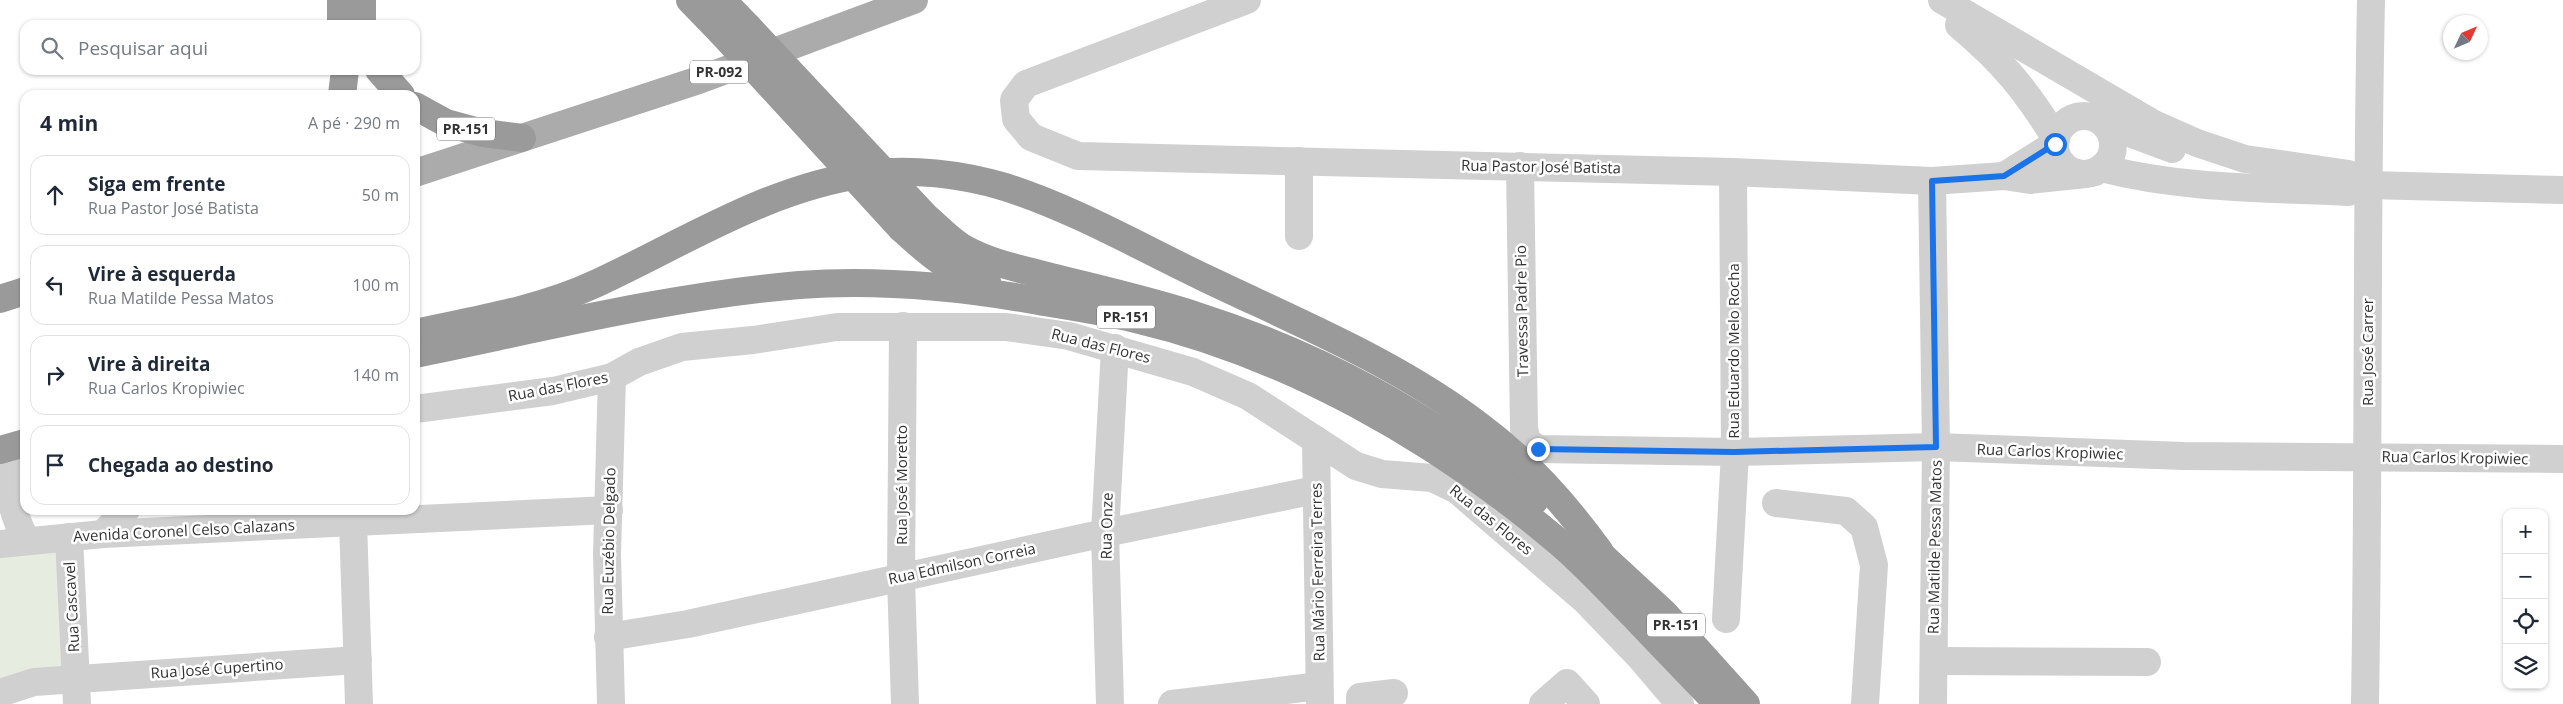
<!DOCTYPE html>
<html lang="pt">
<head>
<meta charset="utf-8">
<style>
	:root { --surface:#fff; --page:#f2f2f3; --text:#1f2937; --muted:#747a83; --line:#e0e1e3 }
	body { margin:0; font-family:"Open Sans",sans-serif; background:var(--page); color:var(--text) }
	.controls { position:absolute; right:15px; bottom:15px; display:grid; overflow:hidden; border-radius:10px; box-shadow:0 1px 4px #0004 }
	.controls button { width:45px; height:45px; display:grid; place-items:center; padding:0; border:0; border-bottom:1px solid var(--line); background:var(--surface); color:var(--text); font:25px sans-serif }
	.compass { position:absolute; left:2443px; top:15px; width:45px; height:45px; border-radius:50%; background:var(--surface); box-shadow:0 1px 4px #0004; rotate:46deg }
	.stop { position:absolute; width:15px; height:15px; margin:-11px; border:4px solid #1a73e8; border-radius:50%; background:#fff }
	.stop.end { background:#1a73e8; border-color:#fff; box-shadow:0 1px 5px #0008 }
	.list { margin:0; padding:0; list-style:none }
	h2 { display:flex; justify-content:space-between; align-items:center; height:65px; margin:0; padding:0 20px; font-size:21px }
	h2 small { font-size:16px; font-weight:400; color:var(--muted) }
	.list li { display:grid; grid-template-columns:32px 1fr auto; gap:15px; align-items:center; box-sizing:border-box; height:80px; margin:0 10px 10px; padding:0 10px; border:1px solid var(--line); border-radius:15px }
	.list b { display:block; font-size:19px; white-space:nowrap }
	.list p { margin:0; font-size:16px; white-space:nowrap; color:var(--muted) }
	.list em { font-size:16px; font-style:normal; color:var(--muted) }
	.icon { flex:none; width:28px; height:28px; fill:none; stroke:currentColor; stroke-width:2; stroke-linecap:round; stroke-linejoin:round }
	.map { position:relative; flex:none; width:2563px; height:704px; overflow:hidden }
	.search { position:absolute; background:var(--surface); box-shadow:0 1px 4px #0004; left:20px; top:20px; width:400px; height:55px; display:flex; align-items:center; gap:12px; box-sizing:border-box; padding:0 18px; border-radius:15px; color:var(--muted); font-size:19px }
	.panel { position:absolute; background:var(--surface); box-shadow:0 1px 4px #0004; left:20px; top:90px; width:400px; height:425px; border-radius:15px }
	.map>svg:first-child { display:block }
	.green { fill:#e6ecdf }
	.lines { fill:none; stroke-linecap:round; stroke-linejoin:round }
	.minor { stroke:#d0d0d0; stroke-width:28 }
	.major { stroke:#ababab; stroke-width:28 }
	.highway { stroke:#9a9a9a; stroke-width:28 }
	.highway-bridge { stroke:#9a9a9a; stroke-width:28 }
	.route { stroke:#1a73e8; stroke-width:6 }
	.labels { text-anchor:middle; stroke-width:5; stroke-linejoin:round; paint-order:stroke }
	.shield { fill:#fff; stroke:#707070; stroke-width:1 }
	.shield-label { font-size:14px; font-weight:bold; fill:#333 }
	.street-label { font-size:15px; fill:#333; stroke:#fff }
</style>
</head>
<body>
<div class="map">
<svg width="2563" height="704" viewBox="0 0 2563 704">
	<rect width="100%" height="100%" fill="#fff"/>
	<polygon class="green" points="67,543 72,675 0,690 0,550"/>
	<g class="lines">
		<g class="minor">
			<polyline points="1247,0 1026,84 1014,100 1016,119 1031,137 1078,156 1733,172 1932,181 2004,176 2030,180 2086,174"/>
			<polyline points="1942,0 2154,124 2197,143 2245,159 2349,174 2368,185"/>
			<path d="M1959,25C2003,62 2026,90 2056,139"/>
			<circle cx="2084" cy="145" r="29"/>
			<polyline points="2105,124 2172,149"/>
			<polyline points="1520,166 1524,429 1527,441 1538,449 1735,452 1936,447 2184,456 2563,459"/>
			<path d="M2101,168C2182,189 2266,188 2348,192L2368,185L2563,190"/>
			<polyline points="2004,176 2055,144"/>
			<polyline points="1932,181 1936,447 1933,704"/>
			<polyline points="1299,236 1299,161"/>
			<polyline points="903,326 901,578 905,704"/>
			<polyline points="415,409 553,391 612,377 639,362 682,347 753,340 837,327 1006,327 1069,336 1193,372 1248,396 1356,466 1382,474 1432,478 1457,490 1586,601 1639,656 1680,704"/>
			<polyline points="1316,440 1320,704"/>
			<path d="M25,450C0,478 11,509 26,541"/>
			<polyline points="1776,503 1846,511 1864,527 1874,565 1865,704"/>
			<polyline points="353,522 359,704"/>
			<polyline points="103,534 126,510"/>
			<polyline points="69,537 77,704"/>
			<polyline points="0,544 103,534 609,510"/>
			<polyline points="1726,619 1735,452 1733,172"/>
			<polyline points="608,637 688,624 1105,533 1316,490"/>
			<polyline points="1934,661 2147,662"/>
			<polyline points="0,693 34,682 358,660"/>
			<polyline points="611,704 607,554 612,377"/>
			<polyline points="1110,704 1105,533 1115,348"/>
			<polyline points="1172,704 1319,686"/>
			<polyline points="1360,704 1360,697 1394,693"/>
			<polyline points="1543,704 1567,683 1586,704"/>
			<path d="M2365,704C2369,469 2366,235 2371,0"/>
		</g>
		<polyline class="major" points="415,173 699,80 914,0"/>
		<g class="highway">
			<polyline points="341,0 341,25"/>
			<polyline points="362,0 362,25"/>
			<polyline points="690,0 722,33"/>
			<polyline points="722,0 748,27"/>
			<polyline points="379,70 401,95"/>
			<polyline points="342,95 345,70"/>
			<polyline points="415,106 446,123 483,133 522,138"/>
			<path d="M927,218C939,228 952,242 965,249C993,264 1021,269 1051,277C1099,289 1148,300 1194,315C1323,356 1430,416 1535,500"/>
			<path d="M901,228C927,252 951,274 987,281"/>
			<polyline points="0,299 25,291"/>
			<path d="M415,333C475,320 539,310 595,284C684,243 767,188 866,174C910,168 962,174 1005,187C1074,209 1140,247 1205,278C1299,323 1398,363 1481,427C1528,462 1566,505 1600,552"/>
			<path d="M415,354C542,328 670,296 799,285C881,279 963,287 1044,302C1075,307 1106,312 1136,319C1289,355 1436,439 1555,539C1583,562 1608,590 1633,615C1661,645 1690,674 1718,704"/>
			<polyline points="0,450 25,443"/>
			<polyline points="1586,541 1665,614 1746,704"/>
		</g>
		<g class="highway-bridge">
			<polyline points="748,27 927,218"/>
			<polyline points="722,33 901,228"/>
		</g>
	</g>
	<g class="lines">
		<polyline class="route" points="1538,449 1734,452 1936,447 1932,181 2004,176 2055,144"/>
	</g>
	<g class="labels">
		<g class="shield">
			<rect x="690" y="60.5" width="58" height="23" rx="4"/>
			<rect x="437" y="117.5" width="58" height="23" rx="4"/>
			<rect x="1097" y="305.5" width="58" height="23" rx="4"/>
			<rect x="1647" y="613.5" width="58" height="23" rx="4"/>
		</g>
		<g class="shield-label">
			<text x="719" y="77">PR-092</text>
			<text x="466" y="134">PR-151</text>
			<text x="1126" y="322">PR-151</text>
			<text x="1676" y="630">PR-151</text>
		</g>
		<g class="street-label">
			<text transform="translate(1541 167) rotate(1)" y="5">Rua Pastor José Batista</text>
			<text transform="translate(1522 311) rotate(-91)" y="5">Travessa Padre Pio</text>
			<text transform="translate(1101 346) rotate(14)" y="5">Rua das Flores</text>
			<text transform="translate(1734 351) rotate(-90)" y="5">Rua Eduardo Melo Rocha</text>
			<text transform="translate(2368 352) rotate(-90)" y="5">Rua José Carrer</text>
			<text transform="translate(558 387) rotate(-11)" y="5">Rua das Flores</text>
			<text transform="translate(2050 452) rotate(2)" y="5">Rua Carlos Kropiwiec</text>
			<text transform="translate(2455 458) rotate(1)" y="5">Rua Carlos Kropiwiec</text>
			<text transform="translate(902 485) rotate(-90)" y="5">Rua José Moretto</text>
			<text transform="translate(1491 520) rotate(39)" y="5">Rua das Flores</text>
			<text transform="translate(1107 526) rotate(-89)" y="5">Rua Onze</text>
			<text transform="translate(184 531) rotate(-3)" y="5">Avenida Coronel Celso Calazans</text>
			<text transform="translate(609 541) rotate(-89)" y="5">Rua Euzébio Delgado</text>
			<text transform="translate(1935 547) rotate(-89)" y="5">Rua Matilde Pessa Matos</text>
			<text transform="translate(962 564) rotate(-12)" y="5">Rua Edmilson Correia</text>
			<text transform="translate(1318 572) rotate(-91)" y="5">Rua Mário Ferreira Terres</text>
			<text transform="translate(72 607) rotate(-93)" y="5">Rua Cascavel</text>
			<text transform="translate(217 669) rotate(-4)" y="5">Rua José Cupertino</text>
		</g>
	</g>
</svg>
<div class="controls">
<button>+</button>
<button>−</button>
<button><svg class="icon" aria-label="locate" viewBox="0 0 24 24"><circle cx="12" cy="12" r="6"/><path d="M12 2v4M12 18v4M2 12h4M18 12h4"/></svg></button>
<button><svg class="icon" aria-label="layers" viewBox="0 0 24 24"><path d="M12 4l9 5-9 5-9-5zM3 14l9 5 9-5"/></svg></button>
</div>
<svg class="compass" viewBox="-18 -18 36 36"><path d="M0-13l5 13h-10z" fill="#e53935"/><path d="M0 13l5-13h-10z" fill="#747a83"/></svg>
<div class="stop" style="left:2055px;top:144px"></div>
<div class="stop end" style="left:1538px;top:449px"></div>
<div class="search"><svg class="icon" aria-label="search" viewBox="0 0 24 24"><circle cx="10" cy="10" r="6"/><path d="M15 15l6 6"/></svg>Pesquisar aqui</div>
<section class="panel">
<h2>4 min<small>A pé · 290 m</small></h2>
<ul class="list">
<li><svg class="icon" aria-label="ahead" viewBox="0 0 24 24"><path d="M12 20V5M6 11l6-6 6 6"/></svg><div><b>Siga em frente</b><p>Rua Pastor José Batista</p></div><em>50 m</em></li>
<li><svg class="icon" aria-label="left" viewBox="0 0 24 24"><path d="M17 20v-9H6M10 6l-5 5 5 5"/></svg><div><b>Vire à esquerda</b><p>Rua Matilde Pessa Matos</p></div><em>100 m</em></li>
<li><svg class="icon" aria-label="right" viewBox="0 0 24 24"><path d="M7 20v-9h11M14 6l5 5-5 5"/></svg><div><b>Vire à direita</b><p>Rua Carlos Kropiwiec</p></div><em>140 m</em></li>
<li><svg class="icon" aria-label="arrive" viewBox="0 0 24 24"><path d="M6 21V4h12l-3 4 3 4H6"/></svg><div><b>Chegada ao destino</b></div></li>
</ul>
</section>
</div>
</body>
</html>
